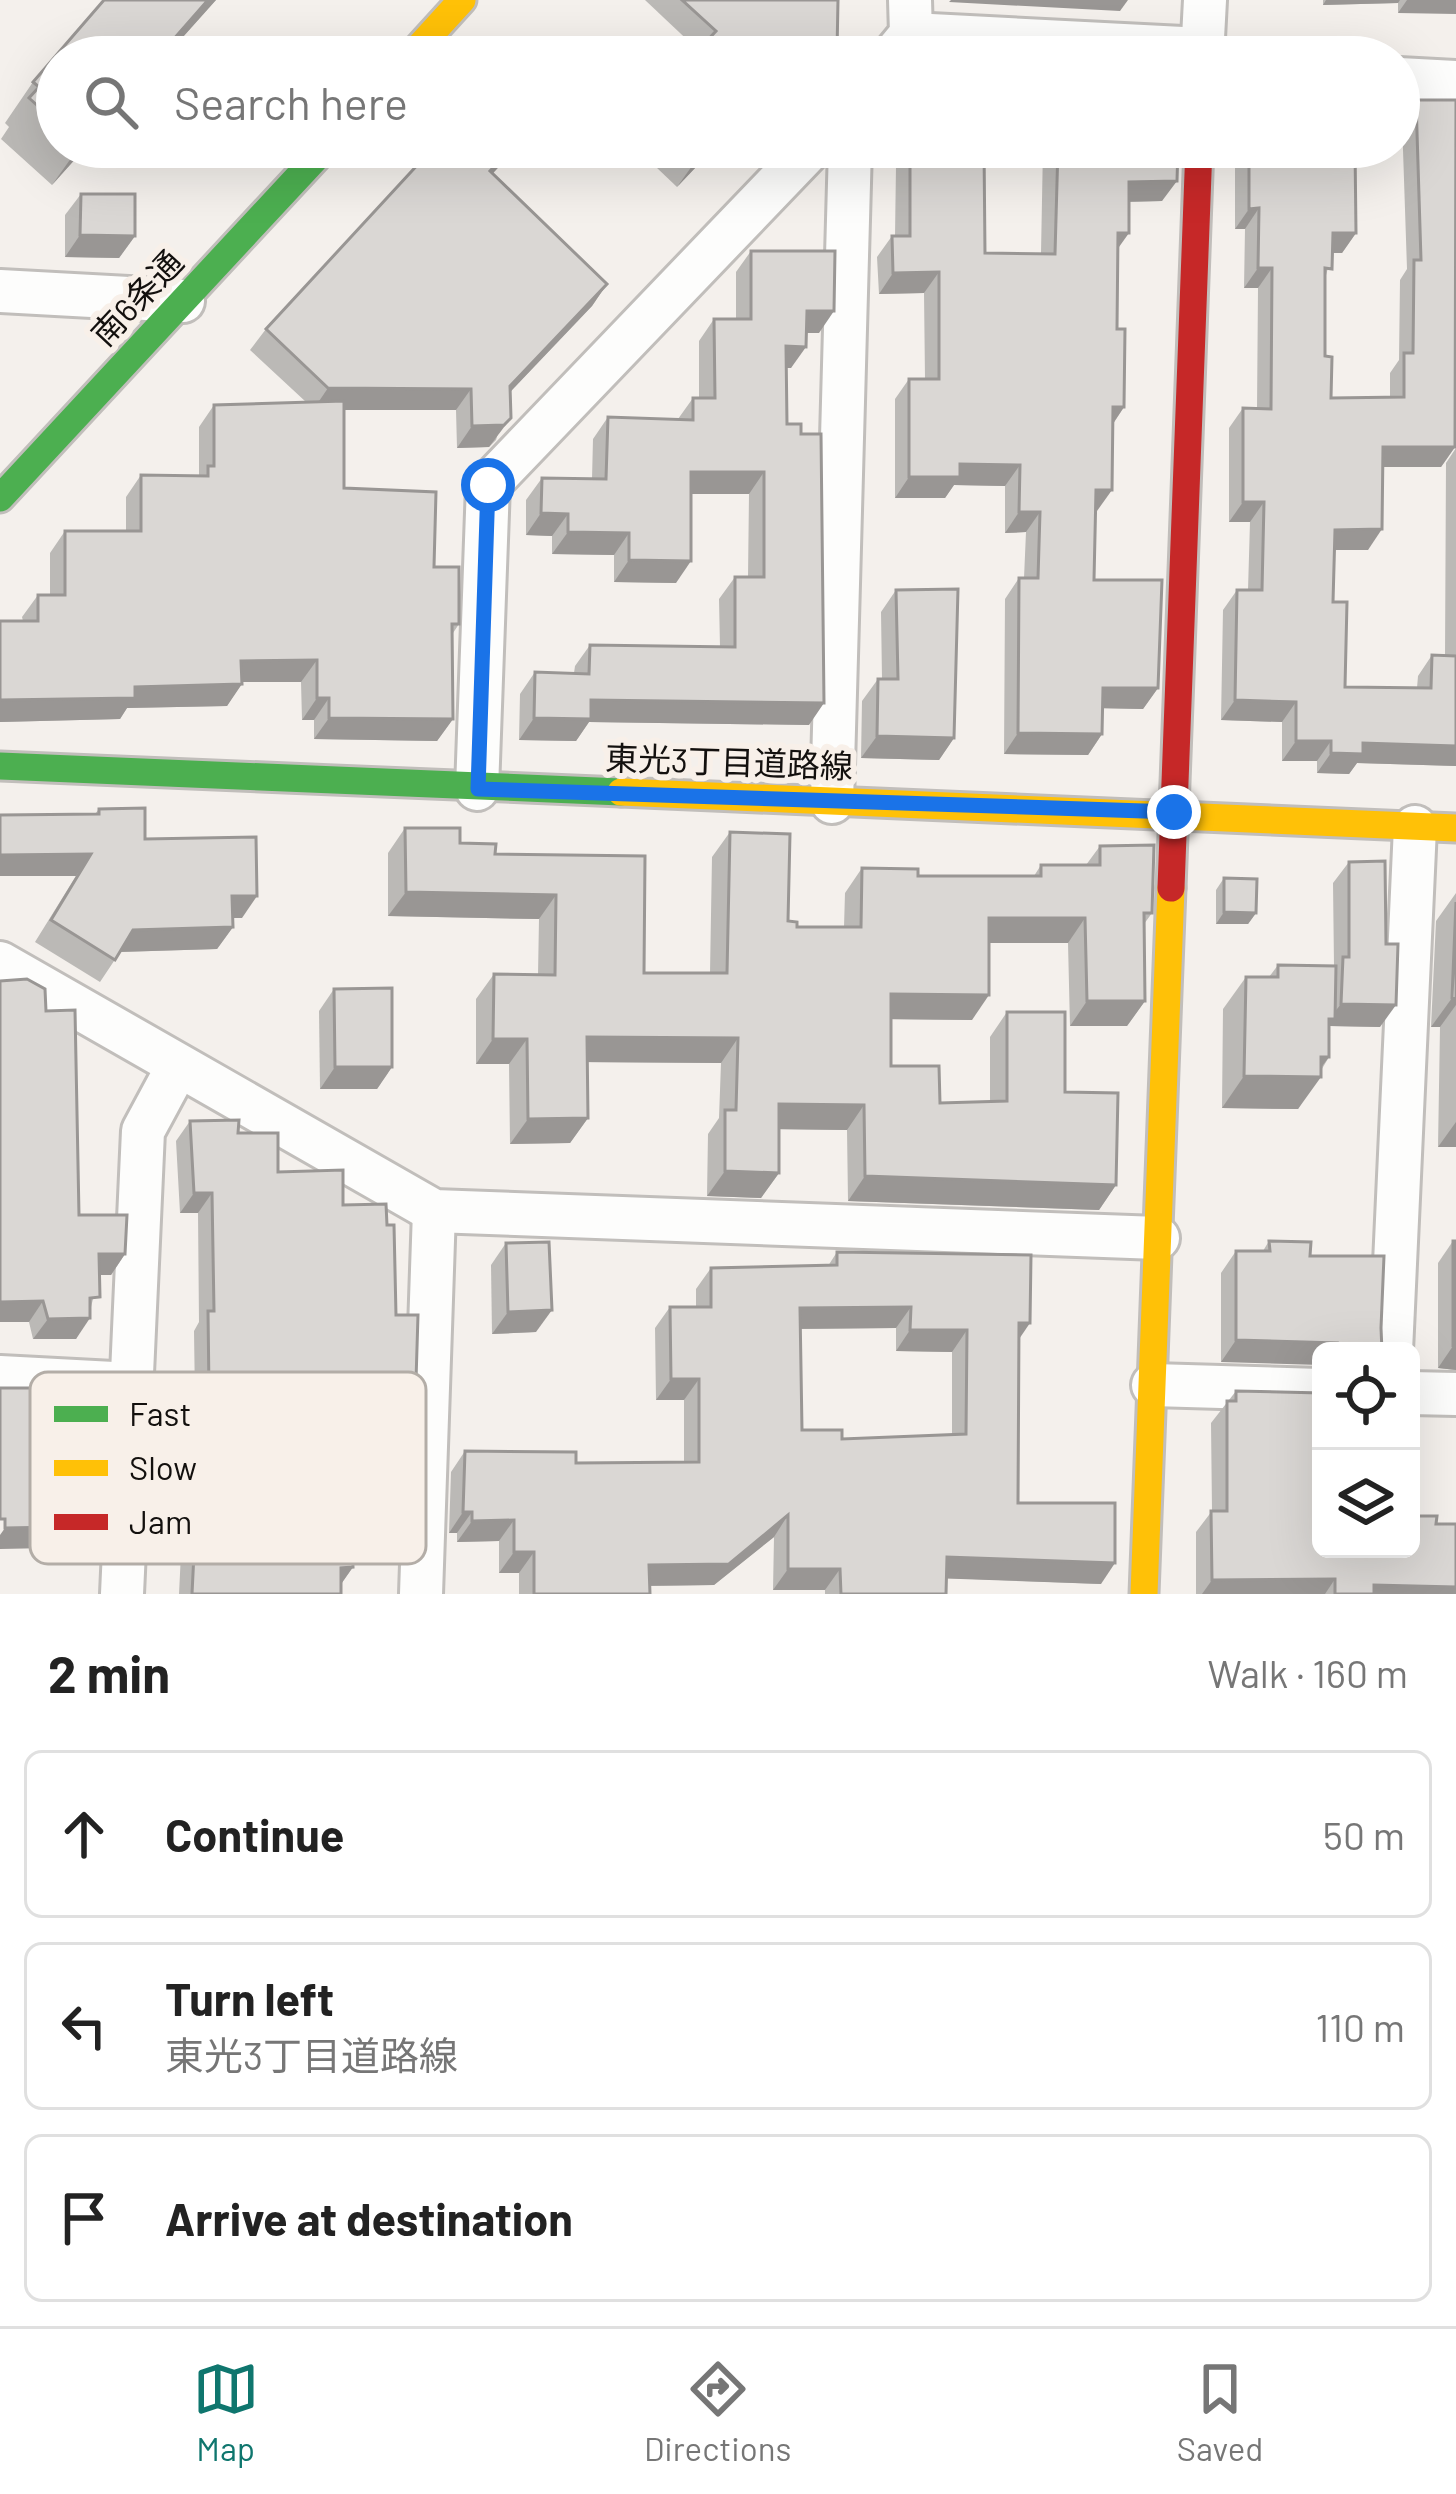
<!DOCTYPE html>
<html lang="en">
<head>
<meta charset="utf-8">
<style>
	:root { --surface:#fff; --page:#f2f2f2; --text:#222; --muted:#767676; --line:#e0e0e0; --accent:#0f766e }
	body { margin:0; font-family:Barlow,"Noto Sans JP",sans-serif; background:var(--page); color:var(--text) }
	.controls { position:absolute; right:36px; bottom:36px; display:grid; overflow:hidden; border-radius:18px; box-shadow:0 12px 48px #0002 }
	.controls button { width:108px; height:108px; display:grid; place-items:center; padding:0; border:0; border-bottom:3px solid var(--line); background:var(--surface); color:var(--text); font:60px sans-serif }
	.stop { position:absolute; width:36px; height:36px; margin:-27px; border:9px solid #1a73e8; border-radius:50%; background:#fff }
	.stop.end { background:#1a73e8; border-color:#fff; box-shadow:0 3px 12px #0008 }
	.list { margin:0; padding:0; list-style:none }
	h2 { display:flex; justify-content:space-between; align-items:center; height:156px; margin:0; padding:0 48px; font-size:51px }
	h2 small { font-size:39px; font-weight:400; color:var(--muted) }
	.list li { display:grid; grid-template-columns:78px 1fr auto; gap:36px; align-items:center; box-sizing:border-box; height:168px; margin:0 24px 24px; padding:0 24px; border:3px solid var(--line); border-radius:18px }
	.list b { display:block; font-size:45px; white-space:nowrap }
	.list p { margin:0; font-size:39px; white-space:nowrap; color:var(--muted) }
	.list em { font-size:39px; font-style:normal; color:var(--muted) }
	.icon { flex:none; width:66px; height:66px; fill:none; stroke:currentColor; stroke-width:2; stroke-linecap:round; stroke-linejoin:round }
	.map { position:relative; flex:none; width:1456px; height:1594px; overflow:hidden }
	.search { position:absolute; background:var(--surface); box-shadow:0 12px 48px #0002; left:36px; right:36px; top:36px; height:132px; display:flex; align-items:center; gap:30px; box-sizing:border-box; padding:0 42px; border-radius:66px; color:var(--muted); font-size:45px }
	.sheet { height:732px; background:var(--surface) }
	nav { display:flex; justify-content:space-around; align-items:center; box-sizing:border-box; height:168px; border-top:3px solid var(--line); background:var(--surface); font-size:33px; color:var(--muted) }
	nav a { display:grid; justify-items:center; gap:6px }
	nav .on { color:var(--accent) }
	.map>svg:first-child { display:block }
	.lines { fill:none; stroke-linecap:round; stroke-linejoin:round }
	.street-casing { stroke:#c1bebb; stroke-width:48 }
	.fast-casing { stroke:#c1bebb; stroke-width:33 }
	.slow-casing { stroke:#c1bebb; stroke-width:33 }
	.jam-casing { stroke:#c1bebb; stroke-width:33 }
	.street { stroke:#fdfdfc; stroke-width:42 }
	.fast { stroke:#4caf50; stroke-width:27 }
	.slow { stroke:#ffc107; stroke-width:27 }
	.jam { stroke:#c62828; stroke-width:27 }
	.wall { fill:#bbb9b6; fill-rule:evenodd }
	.shaded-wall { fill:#999694 }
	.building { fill:#dad7d4; stroke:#999694; stroke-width:3; fill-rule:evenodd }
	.route { stroke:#1a73e8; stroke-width:15 }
	.labels { text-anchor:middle; stroke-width:12; stroke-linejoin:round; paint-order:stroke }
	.street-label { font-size:33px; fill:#13100e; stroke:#f8f0e9 }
	.key { fill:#f8f0e9; stroke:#b3ada7; stroke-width:3 }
	.key-label { font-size:33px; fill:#13100e }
</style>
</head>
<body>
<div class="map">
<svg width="1456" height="1594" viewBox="0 0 1456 1594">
	<rect width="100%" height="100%" fill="#f4f0ec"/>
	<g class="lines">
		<defs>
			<g id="street">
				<polyline points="911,34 1202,49"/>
				<polyline points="892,57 911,34 910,0"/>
				<polyline points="1202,57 1205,0"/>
				<polyline points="1399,79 1456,82"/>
				<polyline points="0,291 183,301"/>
				<polyline points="477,789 488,485 812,147"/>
				<polyline points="832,802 850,147"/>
				<polyline points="0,963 434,1211 1158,1238"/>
				<polyline points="1391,1351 1415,827"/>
				<polyline points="0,1377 132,1384"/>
				<polyline points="1153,1385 1321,1390"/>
				<polyline points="1411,1393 1456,1394"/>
				<polyline points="122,1594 143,1131 178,1066"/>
				<polyline points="421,1594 434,1211"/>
			</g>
			<g id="fast">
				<polyline points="0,498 326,147"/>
				<polyline points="0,766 621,792"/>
			</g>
			<g id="slow">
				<polyline points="410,57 462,0"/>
				<polyline points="621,792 1456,828"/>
				<polyline points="1144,1594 1171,888"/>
			</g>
			<polyline id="jam" points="1171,888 1199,147"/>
		</defs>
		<use href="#street" class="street-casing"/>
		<use href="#fast" class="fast-casing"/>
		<use href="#slow" class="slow-casing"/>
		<use href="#jam" class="jam-casing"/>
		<use href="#street" class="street"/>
		<use href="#fast" class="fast"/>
		<use href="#slow" class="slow"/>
		<use href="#jam" class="jam"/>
	</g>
	<g class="wall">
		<polygon points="104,0 216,0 165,57 57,57 57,147 86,147 52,185 1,139 9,127 5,123 33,82"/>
		<polygon points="645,0 838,0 698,50"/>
		<polygon points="1323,0 1456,0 1398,13 1398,3 1323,5"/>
		<polygon points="1416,100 1455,447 1441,467 1383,467 1368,550 1334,550 1333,602 1345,687 1417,688 1418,676 1432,655 1445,656 1446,463 1456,448 1456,766 1357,763 1349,774 1317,773 1317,761 1282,761 1282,722 1221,720 1223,610 1237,590 1248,590 1250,522 1229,522 1229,428 1243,408 1257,409 1258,288 1244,288 1245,229 1235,229 1235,164 1249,147 1356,233 1342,253 1332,253 1325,279 1325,356 1331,398 1390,397 1390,373 1399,360 1400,280 1407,269 1402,120"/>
		<polygon points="635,147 715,147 677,187"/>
		<polygon points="886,147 993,147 984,160 985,253 1041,253 1043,147 1178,147 1162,201 1129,202 1118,249 1117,329 1124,407 1113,424 1096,511 1094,580 1158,688 1143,709 1103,708 1102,734 1088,755 1004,754 1005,599 1019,578 1024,578 1026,532 1005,533 1005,486 954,485 945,498 895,498 895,399 909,379 925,379 924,293 879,294 877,257 892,236 895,236 896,166 885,166"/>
		<polygon points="493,174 607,284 592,306 510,392 496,440 489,447 457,448 456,410 344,410 344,488 434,567 459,624 453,633 453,719 437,741 314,739 314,720 302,720 301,682 242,682 227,706 127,708 120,719 0,722 0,621 23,621 22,617 38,595 50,595 50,553 65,531 126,531 126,497 141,475 199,475 199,427 214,405 306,402 250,350 266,329"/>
		<polygon points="81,194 135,236 119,258 65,257 65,215"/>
		<polygon points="751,251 819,333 806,333 791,368 786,368 787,424 809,725 589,722 576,741 519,740 520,694 535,672 574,673 575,666 590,645 720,647 719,599 735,577 748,577 749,494 691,494 676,583 614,582 614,555 552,554 552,536 526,535 526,500 542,478 592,479 593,439 608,417 678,419 693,398 699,398 699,341 714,319 736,319 736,272"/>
		<polygon points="896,590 954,738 939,760 861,758 862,701 878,679 882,679 881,612"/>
		<polygon points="99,809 145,839 242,918 233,918 233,927 217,949 120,952 100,982 35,942 76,876 95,814"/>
		<polygon points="405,828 495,854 645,856 644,973 710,973 712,857 730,832 788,921 797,927 844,927 845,893 862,868 918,876 1034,876 1041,865 1086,865 1100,846 1152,913 1144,924 1145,1001 1127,1026 1070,1026 1068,943 989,943 972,1020 891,1019 891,1066 940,1103 990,1102 990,1037 1007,1012 1065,1092 1116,1185 1099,1210 848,1201 847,1130 779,1129 779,1173 761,1198 707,1196 708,1134 719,1118 721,1063 587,1062 588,1118 570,1143 510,1144 509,1064 476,1064 476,999 494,974 538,975 539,919 388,916 388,853"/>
		<polygon points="1349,862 1380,1027 1330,1026 1329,1057 1298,1109 1222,1108 1223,1009 1246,977 1269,977 1278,965 1334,966 1333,883"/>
		<polygon points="1224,878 1256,913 1248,924 1216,924 1216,890"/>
		<polygon points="1456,893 1456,1147 1438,1147 1440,1027 1431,1027 1436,921"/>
		<polygon points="334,989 392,1067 377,1089 320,1089 319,1011"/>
		<polygon points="46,1011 79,1215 125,1254 111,1275 99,1275 90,1311 76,1339 33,1339 29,1322"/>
		<polygon points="190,1121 238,1133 278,1172 343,1205 398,1531 352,1530 353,1567 341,1584 341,1594 179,1594 188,1410 195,1400 194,1331 199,1322 198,1213 180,1213 176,1141"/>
		<polygon points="1269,1241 1310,1256 1381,1328 1382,1351 1321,1351 1221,1362 1221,1273 1236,1251 1263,1251"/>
		<polygon points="1453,1241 1456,1370 1438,1368 1438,1263"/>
		<polygon points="506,1243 536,1332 492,1334 491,1265"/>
		<path d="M837,1252L1019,1339L1018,1503L1101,1584L946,1578V1594H825V1590H773L774,1537L714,1585L650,1586V1594H519V1573H499V1541L457,1542V1533H449L451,1472L465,1451L576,1463L684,1462V1400H656L655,1328L670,1307H696V1289L711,1268L828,1266ZM896,1328V1351L952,1352V1435L842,1439L802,1430L800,1329Z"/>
		<polygon points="1236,1391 1321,1549 1436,1524 1456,1594 1196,1594 1196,1532 1212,1511 1211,1423"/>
	</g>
	<g class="shaded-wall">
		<polygon points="208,0 216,0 165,57 158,57"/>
		<polygon points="951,0 1128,0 1120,11 949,2"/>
		<polygon points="1326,0 1400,0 1398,3 1323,5"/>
		<polygon points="1407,0 1456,0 1456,14 1398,13"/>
		<polygon points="79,147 86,147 52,185"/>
		<polygon points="513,147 517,147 475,193 490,171"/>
		<polygon points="709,147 715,147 677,187 692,166"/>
		<polygon points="899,147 909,147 896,166 885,166"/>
		<polygon points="984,147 993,147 979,167"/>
		<polygon points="1177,181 1162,201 1115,202 1129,182"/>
		<polygon points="1259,208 1245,229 1235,229 1249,209"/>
		<polygon points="1118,233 1129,233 1114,254"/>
		<polygon points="1333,233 1356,233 1342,253 1318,253"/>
		<polygon points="80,235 135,236 119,258 65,257"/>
		<polygon points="1258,268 1272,268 1258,288 1244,288"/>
		<polygon points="939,272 924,293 879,294 893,273"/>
		<polygon points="607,284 592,306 495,408 510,386"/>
		<polygon points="807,311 834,311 819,333 792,333"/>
		<polygon points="786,346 806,347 791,368 771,368"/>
		<polygon points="328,388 471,389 456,410 313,410"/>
		<polygon points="1113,407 1124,407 1110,428"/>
		<polygon points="511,418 489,447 457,448 472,426"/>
		<polygon points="1383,447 1455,447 1441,467 1369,467"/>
		<polygon points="960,464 1020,465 1005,486 954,485 945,498 895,498 909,477"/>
		<polygon points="691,472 764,472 749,494 676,494"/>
		<polygon points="1096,490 1112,490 1097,511 1082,510"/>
		<polygon points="1243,502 1264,502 1250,522 1229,522"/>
		<polygon points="1019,512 1040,512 1026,532 1005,533"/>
		<polygon points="541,513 568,514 552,536 526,535"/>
		<polygon points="1382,529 1368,550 1321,550 1335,530"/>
		<polygon points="568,532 629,533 614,555 552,554"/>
		<polygon points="629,560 691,561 676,583 614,582"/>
		<polygon points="317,660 301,682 226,682 241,661"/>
		<polygon points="242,684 227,706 127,708 120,719 0,722 0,700 135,687"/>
		<polygon points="1103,688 1158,688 1143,709 1088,708"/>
		<polygon points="317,698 329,698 314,720 302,720"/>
		<polygon points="591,700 824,703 809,725 589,722 576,741 519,740 534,718"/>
		<polygon points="1235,700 1296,702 1282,722 1221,720"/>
		<polygon points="329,718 453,719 437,741 314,739"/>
		<polygon points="1018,733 1102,734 1088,755 1004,754"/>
		<polygon points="877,736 954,738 939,760 861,758"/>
		<polygon points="1296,741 1331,741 1317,761 1282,761"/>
		<polygon points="1363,743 1456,746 1456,766 1357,763 1349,774 1317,773 1331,753"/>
		<polygon points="91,854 76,876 0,876 0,855"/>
		<polygon points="406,892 556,895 539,919 388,916"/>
		<polygon points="232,896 257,896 242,918 217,918"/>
		<polygon points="1224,912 1256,913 1248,924 1216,924"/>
		<polygon points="989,918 1085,918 1068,943 972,943"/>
		<polygon points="233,927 217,949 118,952 133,930"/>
		<polygon points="891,994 989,995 972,1020 873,1019"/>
		<polygon points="1452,998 1456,999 1456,1005 1440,1027 1431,1027"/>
		<polygon points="1087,1001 1145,1001 1127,1026 1070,1026"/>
		<polygon points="1341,1004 1396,1005 1380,1027 1330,1026 1329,1019"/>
		<polygon points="587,1037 738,1038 721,1063 570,1062"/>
		<polygon points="493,1039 527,1039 509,1064 476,1064"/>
		<polygon points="1321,1057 1329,1057 1314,1077 1321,1077 1298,1109 1222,1108 1244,1076"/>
		<polygon points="335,1067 392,1067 377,1089 320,1089"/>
		<polygon points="779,1104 864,1105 847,1130 762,1129"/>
		<polygon points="588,1118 570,1143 510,1144 528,1119"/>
		<polygon points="1456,1122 1456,1147 1438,1147"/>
		<polygon points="725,1171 779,1173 761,1198 707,1196"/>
		<polygon points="865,1176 1116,1185 1099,1210 848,1201"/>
		<polygon points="194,1193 212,1193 198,1213 180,1213"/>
		<polygon points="99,1254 125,1254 111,1275 85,1275"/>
		<polygon points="43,1301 29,1322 0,1322 0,1302"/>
		<polygon points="911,1307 896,1328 785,1329 800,1308"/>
		<polygon points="552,1310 536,1332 492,1334 508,1312"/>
		<polygon points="90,1318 76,1339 33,1339 48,1319"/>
		<polygon points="1019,1323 1030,1323 1015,1345"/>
		<polygon points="910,1330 967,1330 952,1352 896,1351"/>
		<polygon points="1236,1340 1338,1343 1333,1351 1321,1351 1321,1365 1221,1362"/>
		<polygon points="1453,1346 1456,1347 1456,1370 1438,1368"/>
		<polygon points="671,1379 699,1379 684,1400 656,1400"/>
		<polygon points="351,1509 412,1511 398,1531 337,1529"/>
		<polygon points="463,1512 472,1512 457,1533 449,1533"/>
		<polygon points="788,1515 774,1537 714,1585 634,1586 649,1565"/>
		<polygon points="514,1520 499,1541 457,1542 472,1521"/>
		<polygon points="112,1526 97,1547 0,1549 0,1535 5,1528"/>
		<polygon points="514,1552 534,1552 519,1573 499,1573"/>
		<polygon points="947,1557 1115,1563 1101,1584 932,1578"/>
		<polygon points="353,1567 339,1587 341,1568"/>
		<polygon points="788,1569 840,1569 825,1590 773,1590"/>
		<polygon points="1335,1579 1325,1594 1202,1594 1212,1580"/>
		<polygon points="1374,1585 1456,1587 1456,1594 1367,1594"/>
	</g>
	<g class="building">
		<polygon points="104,0 208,0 158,57 57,57 57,123 29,98 39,87 33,82"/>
		<polygon points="682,0 838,0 837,52 842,57 692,57 716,31"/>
		<polygon points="1416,100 1456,100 1455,447 1383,447 1382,529 1335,530 1333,602 1347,602 1345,687 1431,688 1432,655 1456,656 1456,746 1363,743 1363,754 1331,753 1331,741 1296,741 1296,702 1235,700 1237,590 1262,590 1264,502 1243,502 1243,408 1271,409 1272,268 1258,268 1259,208 1249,209 1249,147 1355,147 1356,233 1333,233 1332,269 1325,268 1325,356 1332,357 1331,398 1404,397 1404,353 1413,353 1414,260 1421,260"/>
		<polygon points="434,147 513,147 490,171 607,284 510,386 511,418 504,425 472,426 471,389 328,388 266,329"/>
		<polygon points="672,147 709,147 692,166"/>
		<polygon points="910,147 984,147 985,253 1055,254 1058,147 1178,147 1177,181 1129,182 1129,233 1118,233 1117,329 1125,329 1124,407 1113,407 1112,490 1096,490 1094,580 1162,580 1158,688 1103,688 1102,734 1018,733 1019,578 1038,578 1040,512 1019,512 1020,465 960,464 960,477 909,477 909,379 939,379 939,272 893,273 892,236 910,236"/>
		<polygon points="81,194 135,194 135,236 80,235"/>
		<polygon points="751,251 835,251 834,311 807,311 806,347 786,346 787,424 801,424 801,434 821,434 824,703 591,700 591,719 534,718 535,672 589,674 590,645 735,647 735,577 764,577 764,472 691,472 691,561 629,560 629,533 568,532 568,514 541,513 542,478 606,479 608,417 693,420 693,398 715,398 714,319 751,319"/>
		<polygon points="344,401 344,488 436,492 434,567 459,567 459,624 452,624 453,719 329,718 329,698 317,698 317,660 241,661 242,684 135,687 135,698 0,700 0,621 38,621 38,595 65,595 65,531 141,531 141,475 208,476 208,466 214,466 214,405"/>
		<polygon points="958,589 954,738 877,736 878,679 898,679 896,590"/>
		<polygon points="145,808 145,839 256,837 257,896 232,896 233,927 133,930 115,960 51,920 91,854 0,855 0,815 99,814 99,809"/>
		<polygon points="405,828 460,828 460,843 496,844 495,854 645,856 644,973 727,973 730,832 790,834 788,921 797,922 797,927 861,927 862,868 918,869 918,876 1041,876 1041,865 1100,865 1100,846 1154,845 1152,913 1144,913 1145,1001 1087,1001 1085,918 989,918 989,995 891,994 891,1066 939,1066 940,1103 1007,1101 1007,1012 1065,1012 1065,1092 1118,1093 1116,1185 865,1176 864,1105 779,1104 779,1173 725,1171 725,1110 736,1110 738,1038 587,1037 588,1118 528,1119 527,1039 493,1039 494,974 555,975 556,895 406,892"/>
		<polygon points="1385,861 1386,944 1398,944 1396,1005 1341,1004 1343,957 1349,957 1349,862"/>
		<polygon points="1224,878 1257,879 1256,913 1224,912"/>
		<polygon points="1456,902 1456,999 1452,998"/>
		<polygon points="1278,965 1336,966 1335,1019 1329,1019 1329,1057 1321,1057 1321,1077 1244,1076 1246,977 1278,977"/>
		<polygon points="27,979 45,989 46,1011 75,1010 79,1215 127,1215 125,1254 99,1254 100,1297 90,1298 90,1318 48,1319 43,1301 0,1302 0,981"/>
		<polygon points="392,988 392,1067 335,1067 334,989"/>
		<polygon points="239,1120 238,1133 278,1133 278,1172 343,1170 343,1205 386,1204 387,1225 394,1225 396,1315 418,1315 412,1511 351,1509 353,1567 341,1568 341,1594 192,1594 202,1390 209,1390 208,1311 214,1311 212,1193 194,1193 190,1121"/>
		<polygon points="1269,1241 1311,1242 1310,1256 1384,1256 1381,1328 1382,1351 1351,1351 1338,1343 1236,1340 1236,1251 1270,1251"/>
		<polygon points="1453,1241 1456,1241 1456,1347 1453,1346"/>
		<polygon points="549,1242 552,1310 508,1312 506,1243"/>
		<path d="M837,1252L1031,1255L1030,1323H1019L1018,1503H1115V1563L947,1557L946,1594H841L840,1569H788V1515L729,1564L649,1565L650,1594H534V1552H514V1520L472,1521V1512H463L465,1451L576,1452V1463L699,1462V1379H671L670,1307H711V1268L837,1265ZM911,1307L910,1330H967L966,1434L842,1439V1430H802L800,1308Z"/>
		<polygon points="0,1388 32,1388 32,1397 108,1396 112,1526 5,1528 5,1519 0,1519"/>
		<polygon points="1236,1391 1321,1393 1321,1549 1411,1549 1411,1516 1437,1516 1436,1524 1456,1524 1456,1587 1374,1585 1374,1594 1335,1594 1335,1579 1212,1580 1211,1511 1227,1511 1227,1401 1236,1401"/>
	</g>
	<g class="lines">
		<polyline class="route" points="488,485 478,789 1174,812"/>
	</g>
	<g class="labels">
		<g class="street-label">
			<text transform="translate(137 298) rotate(-47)" y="12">南6条通</text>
			<text transform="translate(729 762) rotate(2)" y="12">東光3丁目道路線</text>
		</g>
	</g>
	<rect x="30" y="1372" width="396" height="192" rx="18" class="key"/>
	<rect x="54" y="1406" width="54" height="16" fill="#4caf50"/>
	<rect x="54" y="1460" width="54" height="16" fill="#ffc107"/>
	<rect x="54" y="1514" width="54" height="16" fill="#c62828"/>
	<g class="key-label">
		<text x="129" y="1426">Fast</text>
		<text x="129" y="1480">Slow</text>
		<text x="129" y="1534">Jam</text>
	</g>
</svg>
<div class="controls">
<button><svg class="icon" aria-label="locate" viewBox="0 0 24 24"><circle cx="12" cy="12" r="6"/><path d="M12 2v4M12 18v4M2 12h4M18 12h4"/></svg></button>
<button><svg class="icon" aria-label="layers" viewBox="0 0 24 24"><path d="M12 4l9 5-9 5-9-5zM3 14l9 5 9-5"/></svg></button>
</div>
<div class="stop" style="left:488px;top:485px"></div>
<div class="stop end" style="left:1174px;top:812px"></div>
<div class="search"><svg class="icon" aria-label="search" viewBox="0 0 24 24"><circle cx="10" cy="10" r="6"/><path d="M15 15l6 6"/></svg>Search here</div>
</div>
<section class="sheet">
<h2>2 min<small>Walk · 160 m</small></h2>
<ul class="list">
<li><svg class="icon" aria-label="ahead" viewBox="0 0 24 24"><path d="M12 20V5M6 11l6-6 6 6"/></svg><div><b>Continue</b></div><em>50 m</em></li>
<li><svg class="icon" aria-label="left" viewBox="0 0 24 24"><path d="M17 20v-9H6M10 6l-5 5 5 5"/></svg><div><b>Turn left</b><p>東光3丁目道路線</p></div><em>110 m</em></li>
<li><svg class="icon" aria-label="arrive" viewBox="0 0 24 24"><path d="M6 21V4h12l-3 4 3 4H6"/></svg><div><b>Arrive at destination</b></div></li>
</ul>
</section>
<nav>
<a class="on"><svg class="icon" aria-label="map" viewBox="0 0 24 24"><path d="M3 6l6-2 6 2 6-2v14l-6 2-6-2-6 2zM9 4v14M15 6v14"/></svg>Map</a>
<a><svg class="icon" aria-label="directions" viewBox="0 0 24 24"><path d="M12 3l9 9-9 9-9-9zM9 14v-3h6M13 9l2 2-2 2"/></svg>Directions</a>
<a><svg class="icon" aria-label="saved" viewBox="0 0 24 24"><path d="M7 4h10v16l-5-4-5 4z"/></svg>Saved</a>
</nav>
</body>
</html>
